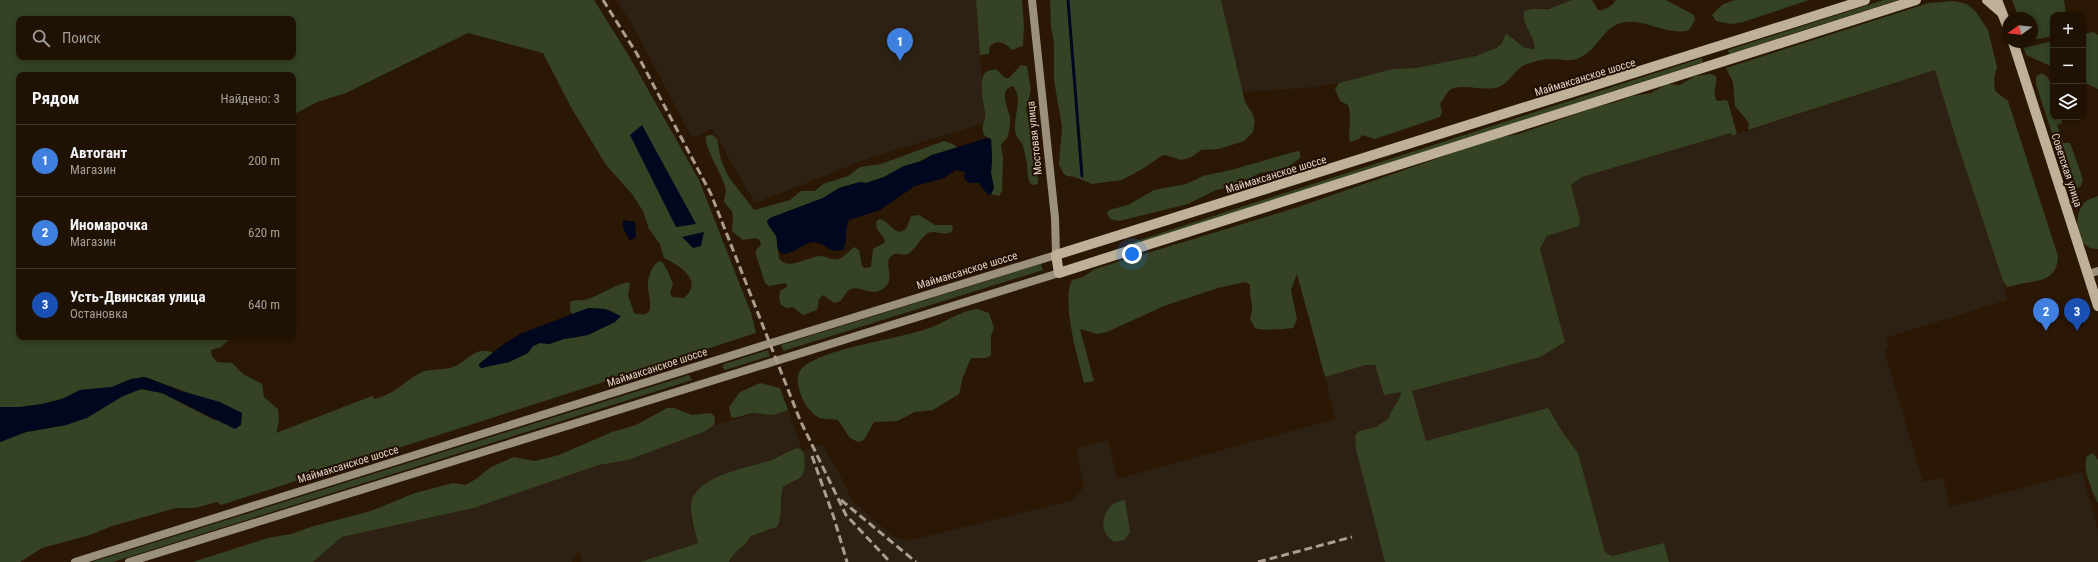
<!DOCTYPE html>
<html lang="ru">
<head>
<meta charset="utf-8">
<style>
	:root { --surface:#201203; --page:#281b0d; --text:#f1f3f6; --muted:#a29e9a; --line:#3d3225; --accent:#ef9ab9 }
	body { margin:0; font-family:"Roboto Condensed",sans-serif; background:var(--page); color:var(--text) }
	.controls { position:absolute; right:12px; top:12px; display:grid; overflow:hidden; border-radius:8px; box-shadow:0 2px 6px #0003 }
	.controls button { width:36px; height:36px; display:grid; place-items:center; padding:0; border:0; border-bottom:1px solid var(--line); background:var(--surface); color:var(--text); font:20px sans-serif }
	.compass { position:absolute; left:2002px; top:12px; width:36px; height:36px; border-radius:50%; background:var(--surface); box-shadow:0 2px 6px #0003; rotate:255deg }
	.you { position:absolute; left:1132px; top:254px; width:14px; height:14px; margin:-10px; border:3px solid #fff; border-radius:50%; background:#1a73e8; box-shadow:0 0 0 6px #1a73e833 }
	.badge { display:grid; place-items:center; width:26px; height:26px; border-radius:50%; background:var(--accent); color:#fff; font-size:13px; font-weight:700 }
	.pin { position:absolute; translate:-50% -33px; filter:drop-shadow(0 1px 2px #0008) }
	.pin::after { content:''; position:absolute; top:21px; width:14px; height:12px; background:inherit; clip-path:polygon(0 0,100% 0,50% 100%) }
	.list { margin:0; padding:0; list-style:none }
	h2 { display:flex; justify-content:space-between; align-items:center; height:52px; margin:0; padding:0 16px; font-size:17px }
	h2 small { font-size:13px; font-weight:400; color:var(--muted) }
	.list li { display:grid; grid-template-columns:26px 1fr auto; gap:12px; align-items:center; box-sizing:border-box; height:72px; padding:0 16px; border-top:1px solid var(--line) }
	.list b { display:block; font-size:15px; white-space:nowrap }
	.list p { margin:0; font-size:13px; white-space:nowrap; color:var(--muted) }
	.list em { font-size:13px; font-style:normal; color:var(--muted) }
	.icon { flex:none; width:22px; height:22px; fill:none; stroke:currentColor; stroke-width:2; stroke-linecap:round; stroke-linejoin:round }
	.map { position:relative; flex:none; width:2098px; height:562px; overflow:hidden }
	.search { position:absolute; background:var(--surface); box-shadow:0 2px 6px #0003; left:16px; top:16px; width:280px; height:44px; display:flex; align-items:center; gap:10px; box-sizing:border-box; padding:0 14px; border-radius:8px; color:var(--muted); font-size:15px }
	.panel { position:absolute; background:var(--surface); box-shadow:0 2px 6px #0003; left:16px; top:72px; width:280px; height:268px; border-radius:8px }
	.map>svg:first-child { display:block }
	.industrial { fill:#2d2113 }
	.green { fill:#354224; fill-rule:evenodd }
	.water { fill:#00071e }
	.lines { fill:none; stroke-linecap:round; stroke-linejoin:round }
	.stream { stroke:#00071e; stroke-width:3 }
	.secondary { stroke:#9a907d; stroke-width:8 }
	.primary { stroke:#beb198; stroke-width:10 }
	.rail { stroke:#ac9d8e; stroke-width:3; stroke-dasharray:8 4; stroke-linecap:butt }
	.labels { text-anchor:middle; stroke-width:4; stroke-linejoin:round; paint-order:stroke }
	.street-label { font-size:11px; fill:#e1d3c7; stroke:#210f00 }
</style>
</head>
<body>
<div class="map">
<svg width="2098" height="562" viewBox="0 0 2098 562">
	<rect width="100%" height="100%" fill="#2b1804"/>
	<g class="industrial">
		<polygon points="616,0 976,0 985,123 872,157 755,203 712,129 692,138 633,26"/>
		<polygon points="1221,0 1572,0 1553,8 1536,9 1523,15 1526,27 1531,34 1534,49 1525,48 1510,35 1503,39 1502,43 1489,52 1455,61 1416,68 1393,69 1372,75 1369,79 1304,88 1242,92"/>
		<polygon points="1935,70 2003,281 2007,300 1885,338 1888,348 1884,350 1923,482 1943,477 1950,507 2082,472 2098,530 2098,562 1669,562 1664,544 1612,556 1605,552 1578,453 1563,433 1460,562 729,562 736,550 749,541 751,536 773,530 780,517 779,499 783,487 797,480 802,475 805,466 803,451 791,450 775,459 708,482 698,491 691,507 691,520 698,543 640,562 582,562 579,551 572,559 572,562 313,562 342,537 474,508 599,465 628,460 704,432 714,425 757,413 773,415 788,410 803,451 822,444 836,467 852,500 891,535 907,541 1070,501 1077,496 1084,486 1076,449 1108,440 1117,479 1335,419 1325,377 1366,365 1375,365 1385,394 1565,342 1540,249 1547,236 1580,220 1571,185 1575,180 1582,177 1731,133 1732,136"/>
	</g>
	<g class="green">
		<path d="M0,0H594L629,56L699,180L751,313L756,333L221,505L217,502L195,508H176L112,526L90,535L42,548L20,562H0V442L26,432L66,425L123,396L141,389L162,393L216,421L200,397L145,377L131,379L112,387L80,390L62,399L42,404L20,407H0ZM19,19H293V57H19ZM468,33L543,53L572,109L606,165L632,194L643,211L649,229L660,244L664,258C678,265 705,280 684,298L672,297L670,293L673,284C670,277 666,266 661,261C652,262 647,280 648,288C649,300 657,320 634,313L628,295L630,285L628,282C612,286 600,295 585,300C580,301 575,299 570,302V310L572,314C586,308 599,306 614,312L615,322L608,324L595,332L579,337L564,339L549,344L540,343L533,346L528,353L509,362L481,368L479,364L494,353C475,344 466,364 450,368C441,370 428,369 422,372C404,381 397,393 375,399L372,396L276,433L279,422L278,409L264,397L262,384L243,374L232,363L217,362L212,356L211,350L221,347L232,337H19V75H293V115L317,102L346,93Z"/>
		<path d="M976,0H1022L1024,25L1023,46L1012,50C1005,43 999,39 990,46L989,54L980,55Z"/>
		<polygon points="1050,0 1221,0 1245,102 1252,113 1255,121 1253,132 1244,141 1219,149 1201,150 1190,158 1181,160 1165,155 1161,156 1144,168 1122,180 1092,184 1075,177 1067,176 1063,173 1059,164 1062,127 1054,80 1054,43 1051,27"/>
		<path d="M1572,0H1592L1598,10C1605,11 1612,6 1616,0H1666L1694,15L1695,20L1689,30C1667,37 1644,17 1621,23C1604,27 1598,48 1583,56C1572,63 1562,59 1550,59C1543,59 1533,62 1527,64C1515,68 1510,83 1499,87C1483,92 1458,82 1449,91C1445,95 1443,100 1440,104L1442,112L1440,117L1375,139L1362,135L1359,139L1350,142C1347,130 1353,118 1348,105L1340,101L1335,89L1339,83L1393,69L1416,68L1476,56L1496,48L1502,43L1506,33L1525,48L1534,49C1535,34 1521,26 1524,11L1532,9H1549Z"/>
		<path d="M1735,0H1809L1743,22L1731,24L1716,21L1712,15C1721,5 1722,4 1735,0Z"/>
		<polygon points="1884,0 1898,0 1729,54 1728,50"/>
		<polygon points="2012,0 2064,0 2066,15 2053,15 2053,36 2032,40 2032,18 2019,18"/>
		<path d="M1954,1L1967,4L1976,12L1988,30L1997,67L1994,78L1995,91L2008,101L2058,256C2057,285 2034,279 2012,286L2007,287L2003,281L1956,139L1935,70L1748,130L1749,123L1735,106L1733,82L1726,68L1929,3Z"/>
		<polygon points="2094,32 2098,35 2098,89 2083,82 2083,34"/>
		<polygon points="2053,41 2053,67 2026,55 2024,48"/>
		<polygon points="1702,58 1703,62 1129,248 1127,244"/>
		<path d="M1021,65L1027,66L1031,90L1026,109L1035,142V158L1038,181V184L1032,185C1025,178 1029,168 1026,159C1025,155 1024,148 1022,144C1018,138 1015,136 1015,128C1014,115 1023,99 1013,86C996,90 1011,112 1010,120C1010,124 1009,133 1008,136C1007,140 1002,141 1001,146L1003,158L1002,191L999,196L991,194L994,188L991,173L992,154L991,139L985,136C979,127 986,122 985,113C984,104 978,80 985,73C987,70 993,70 996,69L1005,78H1009Z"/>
		<path d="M2041,73C2057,79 2053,103 2053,117H2061L2062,123L2057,125L2063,143H2070L2083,179L2081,186L2076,189L2070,186L2068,183L2036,84V77Z"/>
		<path d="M1711,74L1716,76C1718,85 1711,92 1717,101L1726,100L1728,102L1737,134L1732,136L1731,133L1582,177L1571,185L1580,220L1579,226L1547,236L1540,249L1565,342L1540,357L1412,391L1426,441L1548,408L1563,433L1578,453L1605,552L1612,556L1664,543L1669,562H1385L1356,449L1355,436L1359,431L1376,427L1389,418C1391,408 1400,402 1401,392L1384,395L1375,365H1366L1325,377L1297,274L1291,290L1297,320L1293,328C1284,329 1261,331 1255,328L1250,319C1255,304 1249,300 1250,285L1246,282L1218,288L1164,306L1107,332L1097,334L1080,329L1094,381L1084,383C1078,358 1061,302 1072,280L1083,277L1095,269L1295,208L1476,145L1500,137L1519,134L1596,107L1617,102L1632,96L1651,93L1667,84L1680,85L1695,76Z"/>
		<path d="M710,135H713L717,139L721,160L728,176L754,210L790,200L801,191H815L823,184L848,176L860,167L881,164L944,141L955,145L957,148L932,155L918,162L904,166L884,177L866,183L860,182L839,188L823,198L773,217L770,227L776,236L779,258C787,272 809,256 820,256C827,256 832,261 839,259C845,256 849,251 854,247L859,250L862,266L865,268L871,267L873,249L884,243L885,240L877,229L876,222L879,219C888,220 891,230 900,232L906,229L911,216L919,215L935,225H952L953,230C946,238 936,229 928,233C920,238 916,249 908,254C903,256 897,252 893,255C881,261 897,279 884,288C871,298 862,285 851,289C845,291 844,300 838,302L834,303L823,295L819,299L817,310L803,315L793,307L787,308L781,305L779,298L780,291L787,287L786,283L769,286L765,283L756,255V250L761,245L760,240L755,238L743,240L732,231L733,218L732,211L724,202C724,198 726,193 726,190C723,174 704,149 706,136Z"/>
		<polygon points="1297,151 1300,152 1300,158 1285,169 1260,173 1235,185 1214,191 1188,204 1119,221 1110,219 1107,213 1109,210 1128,205 1154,190 1186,184 1203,176 1231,170"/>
		<path d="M2098,196V249C2074,250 2072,213 2086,201C2089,199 2094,198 2098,196Z"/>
		<polygon points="1041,264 1043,270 783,351 781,345"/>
		<path d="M977,309L989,313L994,328L991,336V355L986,358H971L963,377L959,394L933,410L915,412L897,421L874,422L864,440L858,442L850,438L838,420C832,419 826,420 820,418C811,415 802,400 800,392C798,385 796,377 800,371C813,350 898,339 923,330C942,325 958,311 977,309Z"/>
		<polygon points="768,350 770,356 725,370 722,367 724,364"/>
		<polygon points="689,375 692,380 138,554 113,562 92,562"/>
		<polygon points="760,383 780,388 788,410 773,415 753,413 734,418 731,417 729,407 740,392"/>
		<polygon points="667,408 674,408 692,415 711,413 715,417 714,425 704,432 628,460 599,465 474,508 342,537 313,562 193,562 268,538 291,534 314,526 371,511 415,493 453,483 465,485 476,479 491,467 514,457 535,461 559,455 612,432 636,425"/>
		<path d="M798,448L803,451C805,460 807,474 798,479C793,482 788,483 783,487C779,500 783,516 777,527L751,536C745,547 735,549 729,562H640L698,543C695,531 691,520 691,507C692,477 743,469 765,462C777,459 787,451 798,448Z"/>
		<path d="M2093,453L2098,460V503C2092,492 2082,469 2087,456Z"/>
		<path d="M1125,500L1130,532L1124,540L1115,542C1095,532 1102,502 1125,500Z"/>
	</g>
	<g class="water">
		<polygon points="642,125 696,224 676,227 630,135"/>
		<path d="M987,138L991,139L992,161L991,173L994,188L991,194L988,195L979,183H970L964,179L965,172L956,170L944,178L915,186L880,210L849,220C844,231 848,242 843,250C828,254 825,242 814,242C802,243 793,255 782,254C774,246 779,244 776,236C773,230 768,227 767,221L770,218L823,198L839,188L860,182L866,183L884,177L904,166L922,161L932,155Z"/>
		<polygon points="623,220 635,222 636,237 630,241 623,228"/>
		<polygon points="704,232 701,246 693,248 682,237"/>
		<polygon points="588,308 605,309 621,316 615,322 588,335 564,339 549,344 540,343 533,346 528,353 509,362 481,368 479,366 479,364 501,346 520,334"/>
		<polygon points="145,377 181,391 220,402 242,413 241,425 235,429 162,393 141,389 123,396 87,418 66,425 26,432 0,442 0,407 20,407 42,404 62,399 80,390 112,387 131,379"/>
	</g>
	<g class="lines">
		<polyline class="stream" points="1068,0 1082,176"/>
		<g class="secondary">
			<polyline points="2088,274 2098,271"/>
			<polyline points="75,562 771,343 1056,255 1055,218 1032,0"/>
			<polyline points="129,562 1059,273"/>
		</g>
		<g class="primary">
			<polyline points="1865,0 1056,255 1059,273 1916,0"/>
			<polyline points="1987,0 2001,12"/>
			<polyline points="1997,0 2008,28"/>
			<polyline points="2013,42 2098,306"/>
		</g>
		<g class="rail">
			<polyline points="603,0 637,54 711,194 800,420 846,515 890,562"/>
			<polyline points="812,456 834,518 847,562"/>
			<polyline points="841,500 916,562"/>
			<polyline points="1258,562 1352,537"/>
		</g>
	</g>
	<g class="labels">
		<g class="street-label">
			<text transform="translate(1585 77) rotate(-17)" y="4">Маймаксанское шоссе</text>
			<text transform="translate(1034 138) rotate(-96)" y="4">Мостовая улица</text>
			<text transform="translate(2067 170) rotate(72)" y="4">Советская улица</text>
			<text transform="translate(1276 174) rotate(-17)" y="4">Маймаксанское шоссе</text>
			<text transform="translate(967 270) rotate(-17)" y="4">Маймаксанское шоссе</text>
			<text transform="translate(657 367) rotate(-18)" y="4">Маймаксанское шоссе</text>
			<text transform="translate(348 464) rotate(-17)" y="4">Маймаксанское шоссе</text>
		</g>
	</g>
</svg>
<div class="controls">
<button>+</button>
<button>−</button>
<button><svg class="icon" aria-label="layers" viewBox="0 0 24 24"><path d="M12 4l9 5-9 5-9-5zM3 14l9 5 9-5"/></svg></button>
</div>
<svg class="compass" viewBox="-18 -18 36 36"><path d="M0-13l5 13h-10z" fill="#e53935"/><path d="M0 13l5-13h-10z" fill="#a29e9a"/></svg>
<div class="you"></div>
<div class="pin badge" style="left:900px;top:61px;background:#3f7fe0">1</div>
<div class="pin badge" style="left:2046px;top:331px;background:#3f7fe0">2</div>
<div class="pin badge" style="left:2077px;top:331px;background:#1a4fb4">3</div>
<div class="search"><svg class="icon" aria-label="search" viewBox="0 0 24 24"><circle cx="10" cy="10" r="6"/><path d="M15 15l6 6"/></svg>Поиск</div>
<section class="panel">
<h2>Рядом<small>Найдено: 3</small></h2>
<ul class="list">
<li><span class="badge" style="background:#3f7fe0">1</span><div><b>Автогант</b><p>Магазин</p></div><em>200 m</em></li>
<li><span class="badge" style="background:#3f7fe0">2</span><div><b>Иномарочка</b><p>Магазин</p></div><em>620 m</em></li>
<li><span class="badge" style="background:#1a4fb4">3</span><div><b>Усть-Двинская улица</b><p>Остановка</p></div><em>640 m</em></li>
</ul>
</section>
</div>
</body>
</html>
